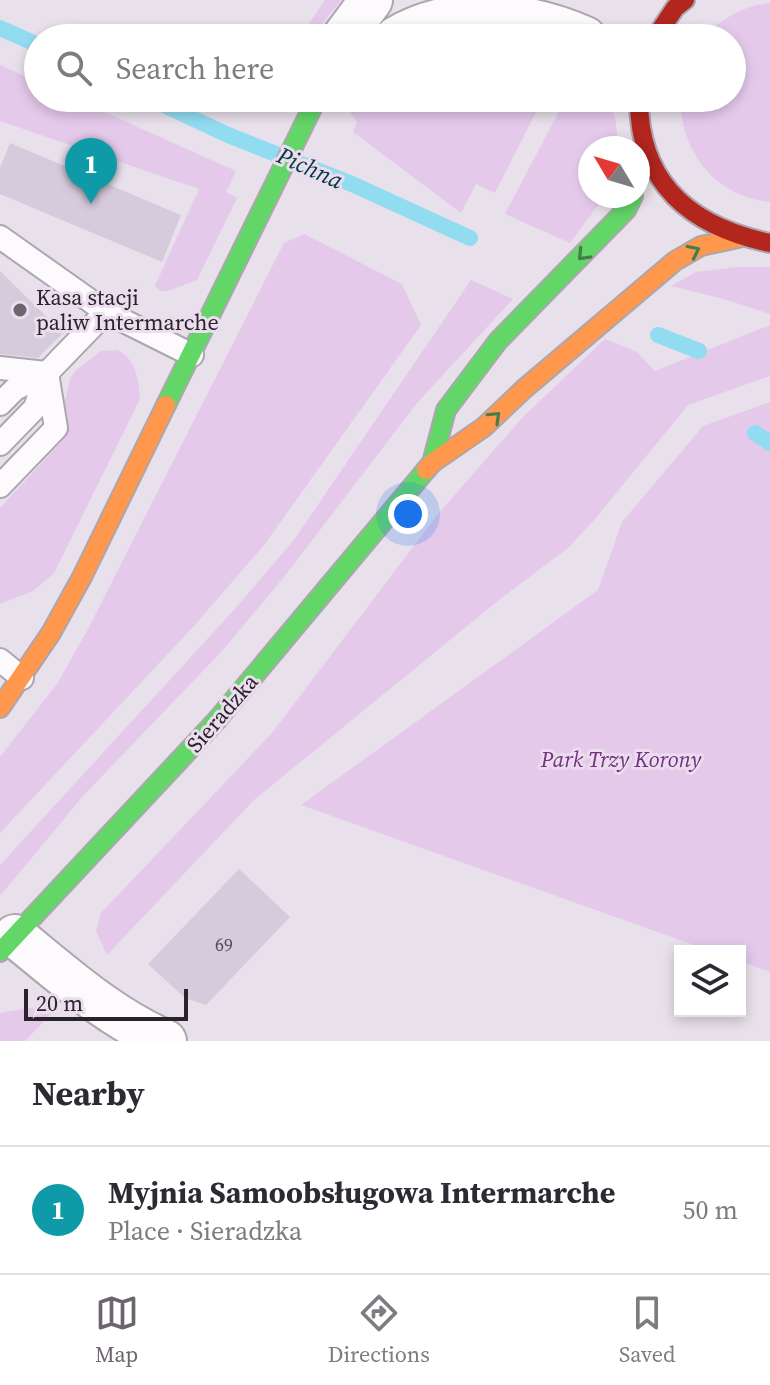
<!DOCTYPE html>
<html lang="en">
<head>
<meta charset="utf-8">
<style>
	:root { --surface:#fff; --page:#f7f7f7; --text:#2b2b33; --muted:#7c7c81; --line:#e1e1e2; --accent:#6c656d }
	body { margin:0; font-family:"Source Serif 4",serif; background:var(--page); color:var(--text) }
	.controls { position:absolute; right:24px; bottom:24px; display:grid; overflow:hidden; border-radius:0px; box-shadow:0 4px 12px #0003 }
	.controls button { width:72px; height:72px; display:grid; place-items:center; padding:0; border:0; border-bottom:2px solid var(--line); background:var(--surface); color:var(--text); font:40px sans-serif }
	.compass { position:absolute; left:578px; top:136px; width:72px; height:72px; border-radius:50%; background:var(--surface); box-shadow:0 4px 12px #0003; rotate:308deg }
	.scale { position:absolute; left:24px; bottom:20px; width:164px; box-sizing:border-box; padding-left:8px; border:4px solid #29232a; border-top:0; font-size:22px; line-height:28px; white-space:nowrap; color:#29232a; -webkit-text-stroke:6px #ebdcee; paint-order:stroke }
	.you { position:absolute; left:408px; top:514px; width:28px; height:28px; margin:-20px; border:6px solid #fff; border-radius:50%; background:#1a73e8; box-shadow:0 0 0 12px #1a73e833 }
	.badge { display:grid; place-items:center; width:52px; height:52px; border-radius:50%; background:var(--accent); color:#fff; font-size:26px; font-weight:700 }
	.pin { position:absolute; translate:-50% -66px; filter:drop-shadow(0 2px 4px #0008) }
	.pin::after { content:''; position:absolute; top:42px; width:28px; height:24px; background:inherit; clip-path:polygon(0 0,100% 0,50% 100%) }
	.list { margin:0; padding:0; list-style:none }
	h2 { display:flex; justify-content:space-between; align-items:center; height:104px; margin:0; padding:0 32px; font-size:34px }
	h2 small { font-size:26px; font-weight:400; color:var(--muted) }
	.list li { display:grid; grid-template-columns:52px 1fr auto; gap:24px; align-items:center; box-sizing:border-box; height:128px; padding:0 32px; border-top:2px solid var(--line) }
	.list b { display:block; font-size:30px; white-space:nowrap }
	.list p { margin:0; font-size:26px; white-space:nowrap; color:var(--muted) }
	.list em { font-size:26px; font-style:normal; color:var(--muted) }
	.icon { flex:none; width:44px; height:44px; fill:none; stroke:currentColor; stroke-width:2; stroke-linecap:round; stroke-linejoin:round }
	.map { position:relative; flex:none; width:770px; height:1041px; overflow:hidden }
	.search { position:absolute; background:var(--surface); box-shadow:0 4px 12px #0003; left:24px; right:24px; top:24px; height:88px; display:flex; align-items:center; gap:20px; box-sizing:border-box; padding:0 28px; border-radius:44px; color:var(--muted); font-size:30px }
	.sheet { height:232px; background:var(--surface) }
	nav { display:flex; justify-content:space-around; align-items:center; box-sizing:border-box; height:112px; border-top:2px solid var(--line); background:var(--surface); font-size:22px; color:var(--muted) }
	nav a { display:grid; justify-items:center; gap:4px }
	nav .on { color:var(--accent) }
	.map>svg:first-child { display:block }
	.green { fill:#e4c9eb }
	.lines { fill:none; stroke-linecap:round; stroke-linejoin:round }
	.stream { stroke:#92dcf2; stroke-width:16 }
	.building { fill:#d6cbdd }
	.lane-casing { stroke:#aca6ae; stroke-width:26 }
	.street-casing { stroke:#aca6ae; stroke-width:46 }
	.fast-casing { stroke:#aca6ae; stroke-width:22 }
	.slow-casing { stroke:#aca6ae; stroke-width:22 }
	.jam-casing { stroke:#aca6ae; stroke-width:22 }
	.lane { stroke:#fcfafc; stroke-width:22 }
	.street { stroke:#fcfafc; stroke-width:42 }
	.fast { stroke:#63d668; stroke-width:18 }
	.slow { stroke:#ff974d; stroke-width:18 }
	.jam { stroke:#b3261e; stroke-width:18 }
	.oneway { stroke:#467c49 }
	.poi-dot { fill:#6c656d; stroke:#ebdcee; stroke-width:3 }
	.labels { text-anchor:middle; stroke-width:6; stroke-linejoin:round; paint-order:stroke }
	.number-label { font-size:18px; fill:#544d57 }
	.poi-label { font-size:22px; fill:#29232a; stroke:#ebdcee; text-anchor:start }
	.street-label { font-size:22px; fill:#29232a; stroke:#ebdcee }
	.park-label { font-size:22px; font-style:italic; fill:#71327f; stroke:#ebdcee }
	.water-label { font-size:24px; font-style:italic; fill:#043945; stroke:#ebdcee }
</style>
</head>
<body>
<div class="map">
<svg width="770" height="1041" viewBox="0 0 770 1041">
	<rect width="100%" height="100%" fill="#e8e0ea"/>
	<g class="green">
		<polygon points="325,0 341,0 322,24 315,38 299,38"/>
		<path d="M770,3V202C714,196 681,152 680,98H732V38H703C723,18 742,6 770,3Z"/>
		<polygon points="0,65 38,82 38,98 73,98 236,171 226,192 237,198 197,280 168,291 160,291 155,286 199,189 0,121"/>
		<polygon points="357,98 543,98 495,193 476,184 461,213 353,132 357,122 348,109"/>
		<polygon points="566,98 606,98 615,117 619,148 590,148 590,196 605,196 570,243 505,214"/>
		<polygon points="304,234 402,284 421,325 264,545 193,627 0,833 0,757 57,684 88,629 284,243"/>
		<polygon points="737,267 770,267 770,314 724,299 671,286 696,272"/>
		<polygon points="471,280 513,299 417,403 284,577 222,651 83,796 0,896 0,865 233,611 294,540"/>
		<polygon points="770,325 770,376 688,405 595,519 568,548 499,600 254,800 107,955 96,931 101,913 272,733 438,514 522,418 605,339 637,352 655,371"/>
		<path d="M117,350C136,358 139,381 140,399L54,573L33,591L0,604V508L62,441L65,402L70,379L75,371L101,351Z"/>
		<polygon points="770,402 770,972 740,961 740,951 711,951 301,805 598,590 622,522 703,426"/>
		<polygon points="30,1008 53,1012 25,1041 0,1041 0,1013"/>
	</g>
	<g class="lines">
		<g class="stream">
			<polyline points="0,28 38,45"/>
			<polyline points="149,98 228,135 352,184 470,238"/>
			<polyline points="658,335 699,351"/>
			<polyline points="755,433 770,443"/>
		</g>
	</g>
	<g class="building">
		<polygon points="10,143 181,215 162,262 0,194 0,168"/>
		<polygon points="0,271 63,333 38,358 0,354"/>
		<polygon points="239,869 290,917 206,1005 185,998 148,964"/>
	</g>
	<g class="lines">
		<defs>
			<g id="lane">
				<polyline points="0,237 106,312 192,355"/>
				<polyline points="0,368 46,373"/>
				<polyline points="0,404 15,389 47,373 106,312"/>
				<polyline points="0,444 35,408 45,378"/>
				<polyline points="0,486 56,428 47,373"/>
				<polyline points="0,660 22,678"/>
			</g>
			<g id="street">
				<polyline points="343,38 371,0"/>
				<path d="M396,38C453,4 527,12 585,38"/>
				<path d="M15,936C62,974 109,1017 165,1041"/>
			</g>
			<g id="fast">
				<polyline points="166,405 317,98"/>
				<polyline points="432,463 446,410 498,341 626,210 633,196"/>
				<polyline points="0,952 217,720 426,470"/>
			</g>
			<g id="slow">
				<polyline points="426,470 432,463 484,427 524,389 675,261 701,246 738,238"/>
				<polyline points="0,708 51,633 82,577 166,405"/>
			</g>
			<g id="jam">
				<polyline points="655,38 675,8 685,0"/>
				<path d="M639,98C638,184 692,227 770,243"/>
			</g>
		</defs>
		<use href="#lane" class="lane-casing"/>
		<use href="#street" class="street-casing"/>
		<use href="#fast" class="fast-casing"/>
		<use href="#slow" class="slow-casing"/>
		<use href="#jam" class="jam-casing"/>
		<use href="#lane" class="lane"/>
		<use href="#street" class="street"/>
		<use href="#fast" class="fast"/>
		<use href="#slow" class="slow"/>
		<use href="#jam" class="jam"/>
	</g>
	<defs><path id="oneway-chevron" d="M-2-3.5L2.5 0L-2 3.5" fill="none" stroke-width="1.6" stroke-linecap="round" stroke-linejoin="round" transform="scale(2)"/></defs>
	<g class="oneway">
		<use href="#oneway-chevron" transform="translate(694 251) rotate(-26)"/>
		<use href="#oneway-chevron" transform="translate(583 255) rotate(134)"/>
		<use href="#oneway-chevron" transform="translate(495 417) rotate(-44)"/>
	</g>
	<circle class="poi-dot" cx="20" cy="310" r="8"/>
	<g class="labels">
		<g class="number-label">
			<text x="224" y="951">69</text>
		</g>
		<g class="poi-label">
			<text x="36" y="305">Kasa stacji<tspan x="36" dy="25">paliw Intermarche</tspan></text>
		</g>
		<g class="street-label">
			<text transform="translate(222 713) rotate(-49)" y="8">Sieradzka</text>
		</g>
		<g class="park-label">
			<text x="621" y="767">Park Trzy Korony</text>
		</g>
		<g class="water-label">
			<text transform="translate(310 168) rotate(24)" y="8">Pichna</text>
		</g>
	</g>
</svg>
<div class="controls">
<button><svg class="icon" aria-label="layers" viewBox="0 0 24 24"><path d="M12 4l9 5-9 5-9-5zM3 14l9 5 9-5"/></svg></button>
</div>
<svg class="compass" viewBox="-18 -18 36 36"><path d="M0-13l5 13h-10z" fill="#e53935"/><path d="M0 13l5-13h-10z" fill="#7c7c81"/></svg>
<div class="scale">20 m</div>
<div class="you"></div>
<div class="pin badge" style="left:91px;top:204px;background:#0f9aa8">1</div>
<div class="search"><svg class="icon" aria-label="search" viewBox="0 0 24 24"><circle cx="10" cy="10" r="6"/><path d="M15 15l6 6"/></svg>Search here</div>
</div>
<section class="sheet">
<h2>Nearby<small></small></h2>
<ul class="list">
<li><span class="badge" style="background:#0f9aa8">1</span><div><b>Myjnia Samoobsługowa Intermarche</b><p>Place · Sieradzka</p></div><em>50 m</em></li>
</ul>
</section>
<nav>
<a class="on"><svg class="icon" aria-label="map" viewBox="0 0 24 24"><path d="M3 6l6-2 6 2 6-2v14l-6 2-6-2-6 2zM9 4v14M15 6v14"/></svg>Map</a>
<a><svg class="icon" aria-label="directions" viewBox="0 0 24 24"><path d="M12 3l9 9-9 9-9-9zM9 14v-3h6M13 9l2 2-2 2"/></svg>Directions</a>
<a><svg class="icon" aria-label="saved" viewBox="0 0 24 24"><path d="M7 4h10v16l-5-4-5 4z"/></svg>Saved</a>
</nav>
</body>
</html>
